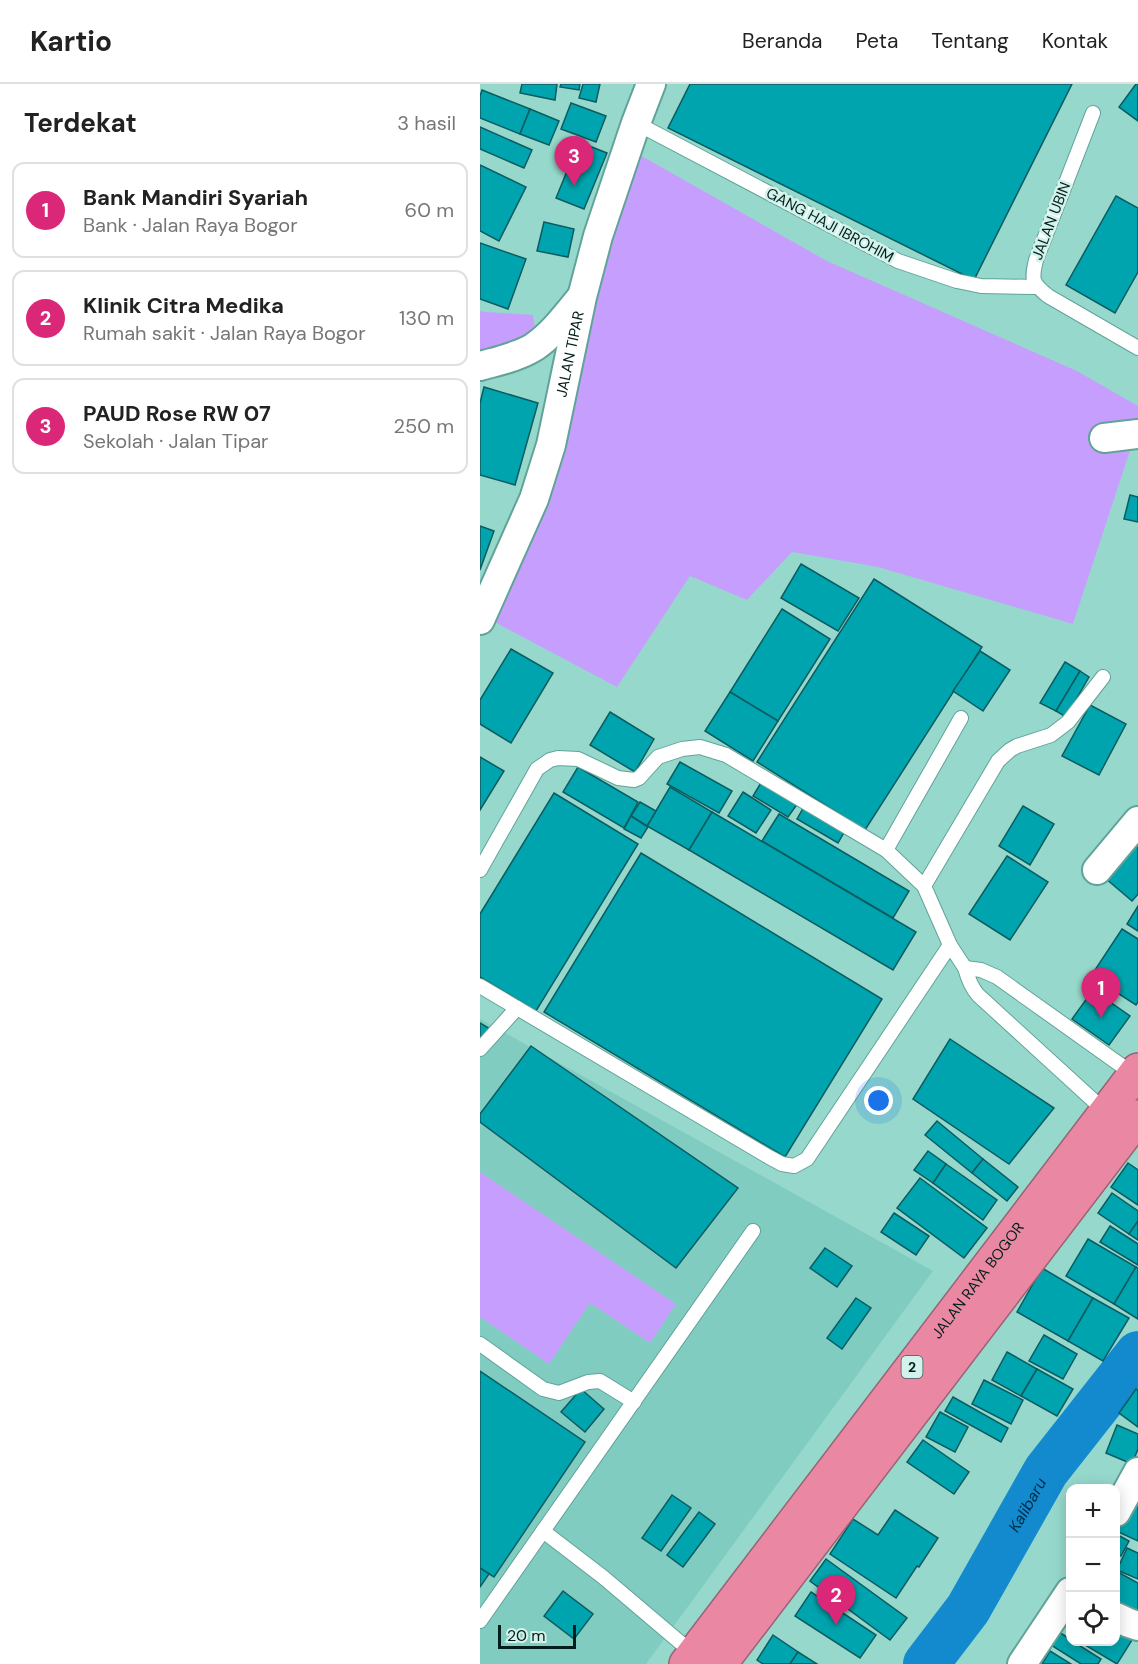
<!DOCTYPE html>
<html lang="id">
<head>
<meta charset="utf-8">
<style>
	:root { --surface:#fff; --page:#f2f2f2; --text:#222; --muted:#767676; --line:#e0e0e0; --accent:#db2777 }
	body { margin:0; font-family:"DM Sans",sans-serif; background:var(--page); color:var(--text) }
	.controls { position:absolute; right:18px; bottom:18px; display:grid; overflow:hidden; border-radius:12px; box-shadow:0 3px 15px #0003 }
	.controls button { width:54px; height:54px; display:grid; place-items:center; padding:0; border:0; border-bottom:2px solid var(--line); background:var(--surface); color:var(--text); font:30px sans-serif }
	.scale { position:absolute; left:18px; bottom:15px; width:78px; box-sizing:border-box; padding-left:6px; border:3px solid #021e1a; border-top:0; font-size:16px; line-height:21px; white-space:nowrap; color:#021e1a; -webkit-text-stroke:4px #d2f2eb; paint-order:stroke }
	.you { position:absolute; left:399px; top:1017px; width:21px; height:21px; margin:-15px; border:4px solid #fff; border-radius:50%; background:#1a73e8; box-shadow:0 0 0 9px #1a73e833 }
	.badge { display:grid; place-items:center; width:39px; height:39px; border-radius:50%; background:var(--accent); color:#fff; font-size:20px; font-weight:700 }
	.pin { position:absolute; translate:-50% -50px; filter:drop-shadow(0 2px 3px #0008) }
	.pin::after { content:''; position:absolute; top:32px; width:21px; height:18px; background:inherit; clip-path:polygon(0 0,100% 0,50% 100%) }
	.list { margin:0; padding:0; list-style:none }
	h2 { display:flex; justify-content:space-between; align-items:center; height:78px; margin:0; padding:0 24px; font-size:26px }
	h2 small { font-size:20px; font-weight:400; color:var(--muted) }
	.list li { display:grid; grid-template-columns:39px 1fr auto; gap:18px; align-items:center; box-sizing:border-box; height:96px; margin:0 12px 12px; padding:0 12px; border:2px solid var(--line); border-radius:12px }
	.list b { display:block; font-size:22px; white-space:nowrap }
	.list p { margin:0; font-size:20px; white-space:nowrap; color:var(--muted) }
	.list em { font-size:20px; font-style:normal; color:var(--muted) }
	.icon { flex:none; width:33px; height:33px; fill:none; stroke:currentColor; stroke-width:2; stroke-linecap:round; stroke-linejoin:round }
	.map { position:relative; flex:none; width:658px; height:1580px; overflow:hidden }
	header { display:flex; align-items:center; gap:36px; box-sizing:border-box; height:84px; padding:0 30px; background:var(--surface); border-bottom:2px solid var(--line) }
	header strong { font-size:28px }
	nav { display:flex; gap:33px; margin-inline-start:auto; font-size:21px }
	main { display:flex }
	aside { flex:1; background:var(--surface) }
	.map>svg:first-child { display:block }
	.built { fill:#80ccc0 }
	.green { fill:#c69ffe }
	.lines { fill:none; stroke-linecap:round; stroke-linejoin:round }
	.river { stroke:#148ace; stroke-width:46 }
	.building { fill:#00a4ae; stroke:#0c5b60; stroke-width:1.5 }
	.lane-casing { stroke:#61a398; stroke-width:16 }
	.street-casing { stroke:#61a398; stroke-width:32 }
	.highway-casing { stroke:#996374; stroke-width:36 }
	.lane { stroke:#fff; stroke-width:14 }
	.street { stroke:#fff; stroke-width:28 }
	.highway { stroke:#ea88a4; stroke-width:33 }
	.labels { text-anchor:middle; stroke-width:5; stroke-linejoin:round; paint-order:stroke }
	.shield { fill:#d2f2eb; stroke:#405e59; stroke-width:1.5 }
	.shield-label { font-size:14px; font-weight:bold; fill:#021e1a }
	.street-label { font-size:15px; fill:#021e1a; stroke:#d2f2eb }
	.water-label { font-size:16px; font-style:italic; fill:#002d48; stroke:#d2f2eb }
</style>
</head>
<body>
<header>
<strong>Kartio</strong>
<nav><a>Beranda</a><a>Peta</a><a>Tentang</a><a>Kontak</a></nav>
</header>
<main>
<aside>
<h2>Terdekat<small>3 hasil</small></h2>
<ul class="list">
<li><span class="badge">1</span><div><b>Bank Mandiri Syariah</b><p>Bank · Jalan Raya Bogor</p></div><em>60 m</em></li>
<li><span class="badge">2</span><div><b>Klinik Citra Medika</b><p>Rumah sakit · Jalan Raya Bogor</p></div><em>130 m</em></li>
<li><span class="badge">3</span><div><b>PAUD Rose RW 07</b><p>Sekolah · Jalan Tipar</p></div><em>250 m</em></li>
</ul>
</aside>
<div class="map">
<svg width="658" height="1580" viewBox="0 0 658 1580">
	<rect width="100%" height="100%" fill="#96d9cc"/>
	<polygon class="built" points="0,935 453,1187 166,1580 0,1580"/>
	<g class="green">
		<polygon points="151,66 347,177 597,287 658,322 658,342 593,540 398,483 312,468 267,516 210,492 137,603 7,534"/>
		<polygon points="0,227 7,228 53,231 56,250 0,274"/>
		<polygon points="0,1088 196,1220 170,1259 110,1219 69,1280 0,1233"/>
	</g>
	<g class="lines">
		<path class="river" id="s1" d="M446,1580L488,1525L566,1387L658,1270"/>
	</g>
	<g class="building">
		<polygon points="42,0 77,0 75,16 40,9"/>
		<polygon points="81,0 100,0 99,6 80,3"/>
		<polygon points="103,0 120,0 116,18 99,14"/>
		<polygon points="210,0 592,0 494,196 188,44"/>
		<polygon points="656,0 658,0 658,37 639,23"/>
		<polygon points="2,6 50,25 40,50 0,34 0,12"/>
		<polygon points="91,19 126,32 116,58 81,45"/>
		<polygon points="50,25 79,37 69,61 40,50"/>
		<polygon points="0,43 52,66 44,84 0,65"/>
		<polygon points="99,58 127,69 104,125 76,114"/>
		<polygon points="0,81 46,103 19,157 0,147"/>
		<polygon points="636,112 658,124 658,188 635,229 586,201"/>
		<polygon points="64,138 94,145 88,173 57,167"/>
		<polygon points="0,159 46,175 28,225 0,215"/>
		<polygon points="4,303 58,319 35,401 0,391 0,319"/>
		<polygon points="650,411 658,413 658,438 644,435"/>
		<polygon points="0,442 14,447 0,486"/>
		<polygon points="321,480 379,514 358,547 301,514"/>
		<polygon points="394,495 502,563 385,746 277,678"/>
		<polygon points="302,525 350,555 298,637 250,608"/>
		<polygon points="31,565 73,589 31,659 0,640 0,616"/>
		<polygon points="500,567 530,586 503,627 473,607"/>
		<polygon points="585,578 600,587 576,627 560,619"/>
		<polygon points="600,587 609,593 586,633 576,627"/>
		<polygon points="250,608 298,637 273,677 225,647"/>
		<polygon points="610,621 646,640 619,691 582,672"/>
		<polygon points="130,628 174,655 155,688 110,661"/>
		<polygon points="0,673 24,687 0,726"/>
		<polygon points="200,678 252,707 239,729 187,700"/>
		<polygon points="98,683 158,718 144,744 83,708"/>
		<polygon points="282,697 318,719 308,733 273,712"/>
		<polygon points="190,703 232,728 209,766 167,742"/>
		<polygon points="263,708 291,726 276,749 248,732"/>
		<polygon points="74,709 158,760 56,927 0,893 0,830"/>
		<polygon points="160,718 176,727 167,742 151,732"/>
		<polygon points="325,721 366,745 358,759 317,735"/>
		<polygon points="543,722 574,740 550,781 519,762"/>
		<polygon points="232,728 436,848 413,886 209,766"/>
		<polygon points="299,730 429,807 413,834 282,757"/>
		<polygon points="151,732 168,743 161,754 144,745"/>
		<polygon points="658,753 658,810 652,817 625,794"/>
		<polygon points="161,769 402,915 305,1073 64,928"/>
		<polygon points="527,772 568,798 530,856 489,830"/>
		<polygon points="658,822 658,847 647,840"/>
		<polygon points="642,845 658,855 658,918 656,921 611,892"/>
		<polygon points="613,906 650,932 629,961 592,935"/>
		<polygon points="0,939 10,945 0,957"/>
		<polygon points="470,955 574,1024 529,1080 433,1015"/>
		<polygon points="51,962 258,1104 196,1184 0,1038 0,1030"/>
		<polygon points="457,1037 503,1075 492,1089 445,1051"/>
		<polygon points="448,1067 466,1080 453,1099 434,1086"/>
		<polygon points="503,1075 538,1103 527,1117 492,1089"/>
		<polygon points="648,1079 658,1086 658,1121 631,1103"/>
		<polygon points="466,1080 517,1116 503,1136 453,1099"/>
		<polygon points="440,1094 507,1144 484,1174 417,1124"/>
		<polygon points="632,1109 658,1127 658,1137 649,1150 618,1129"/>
		<polygon points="414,1129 449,1152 436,1171 401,1148"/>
		<polygon points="658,1137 658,1156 649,1150"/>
		<polygon points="630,1142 658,1160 658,1181 620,1158"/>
		<polygon points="608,1155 656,1183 634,1220 586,1192"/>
		<polygon points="345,1164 372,1182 357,1203 330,1184"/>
		<polygon points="656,1183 658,1184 658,1235 634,1220"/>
		<polygon points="562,1184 613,1214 588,1257 537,1228"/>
		<polygon points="376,1214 391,1224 362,1265 347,1254"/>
		<polygon points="613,1214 649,1234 623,1277 588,1257"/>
		<polygon points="564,1251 597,1270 583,1295 549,1277"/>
		<polygon points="527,1268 557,1285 541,1312 512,1296"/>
		<polygon points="557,1285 593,1305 577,1332 541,1312"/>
		<polygon points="0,1287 105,1358 14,1493 0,1484"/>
		<polygon points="504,1296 543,1316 531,1340 492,1320"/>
		<polygon points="101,1305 124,1325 105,1348 81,1328"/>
		<polygon points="656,1305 658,1307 658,1343 639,1329"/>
		<polygon points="473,1313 528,1344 521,1358 465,1327"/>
		<polygon points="460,1328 488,1343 475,1368 446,1353"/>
		<polygon points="637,1341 658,1350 658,1365 652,1380 626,1369"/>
		<polygon points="443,1356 489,1388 474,1410 427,1378"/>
		<polygon points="192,1411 211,1424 181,1467 162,1454"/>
		<polygon points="651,1418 658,1421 658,1457 636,1447"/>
		<polygon points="415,1426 458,1454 439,1483 437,1482 416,1514 350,1470 373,1435 398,1451"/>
		<polygon points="219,1428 235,1440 203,1483 187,1471"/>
		<polygon points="636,1450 649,1457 641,1472 636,1469"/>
		<polygon points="647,1464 658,1469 658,1495 637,1486"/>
		<polygon points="346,1475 427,1534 410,1556 330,1497"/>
		<polygon points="0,1484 9,1490 0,1503"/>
		<polygon points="636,1487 658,1499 658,1537 636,1525"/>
		<polygon points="83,1507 113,1530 94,1555 64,1532"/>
		<polygon points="331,1508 396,1551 380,1574 315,1532"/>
		<polygon points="636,1546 652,1556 637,1580 600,1558 636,1558"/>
		<polygon points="579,1548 590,1555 590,1558 594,1558 621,1575 618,1580 601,1580 571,1561"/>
		<polygon points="293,1551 318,1568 310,1580 283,1580 277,1576"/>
		<polygon points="570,1567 591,1580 562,1580"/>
		<polygon points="318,1568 337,1580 310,1580"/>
	</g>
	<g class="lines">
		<defs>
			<g id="lane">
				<path d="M613,29L556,176C551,196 552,199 568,212L658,264"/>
				<polyline points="156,39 418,177 477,197 501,202 557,203"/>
				<polyline points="406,766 481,634"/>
				<polyline points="0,786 57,685 70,676 78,674 98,675 138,694 154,696 159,694 178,673 202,665 220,663 246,671 406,766 444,802 470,861 485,884"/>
				<polyline points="444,802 518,677 530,666 537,662 571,651 588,638 623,593"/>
				<polyline points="0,902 289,1073 302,1080 314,1082 327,1075 470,861"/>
				<polyline points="0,965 37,924"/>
				<path d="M626,1028L498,911C491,903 488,895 485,884L501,886L517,893L656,992"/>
				<polyline points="0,1260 63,1305 79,1309 108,1298 120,1297 154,1318"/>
				<polyline points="63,1447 123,1493 215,1571"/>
				<polyline points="0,1537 273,1147"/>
			</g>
			<g id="street">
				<path d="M0,282C18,277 38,273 54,263C72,251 86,232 100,215"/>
				<polyline points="624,354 658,350"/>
				<path id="s2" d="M0,536L54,415L71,361L102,213L118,152L156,39L171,0"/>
				<polyline points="617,786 658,737"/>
				<polyline points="636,1428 658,1388"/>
				<polyline points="636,1533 649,1539 658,1542"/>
				<polyline points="542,1580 590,1508"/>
			</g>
			<g id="highway">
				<path id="s3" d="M206,1580L658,986"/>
				<polyline points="240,1580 658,1033"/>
			</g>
		</defs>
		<use href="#lane" class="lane-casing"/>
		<use href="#street" class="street-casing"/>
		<use href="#highway" class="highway-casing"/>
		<use href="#lane" class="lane"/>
		<use href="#street" class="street"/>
		<use href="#highway" class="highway"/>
	</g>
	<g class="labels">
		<rect class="shield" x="421.5" y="1272" width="21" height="22" rx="4.5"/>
		<g class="shield-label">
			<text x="432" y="1288">2</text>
		</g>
		<g class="street-label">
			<text transform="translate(571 137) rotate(-69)" y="5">JALAN UBIN</text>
			<text transform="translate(350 141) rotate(28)" y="5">GANG HAJI IBROHIM</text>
			<text dy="5" stroke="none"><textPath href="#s2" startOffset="282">JALAN TIPAR</textPath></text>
			<text dy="5" stroke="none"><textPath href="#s3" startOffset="482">JALAN RAYA BOGOR</textPath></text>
		</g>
		<g class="water-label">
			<text dy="6" stroke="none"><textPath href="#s1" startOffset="189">Kalibaru</textPath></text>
		</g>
	</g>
</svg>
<div class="controls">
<button>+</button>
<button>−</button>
<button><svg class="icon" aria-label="locate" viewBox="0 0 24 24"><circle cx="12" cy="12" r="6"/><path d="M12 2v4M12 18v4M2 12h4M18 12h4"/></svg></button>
</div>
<div class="scale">20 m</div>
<div class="you"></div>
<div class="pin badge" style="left:621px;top:934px">1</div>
<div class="pin badge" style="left:356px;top:1541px">2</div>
<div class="pin badge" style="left:94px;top:102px">3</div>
</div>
</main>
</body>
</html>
